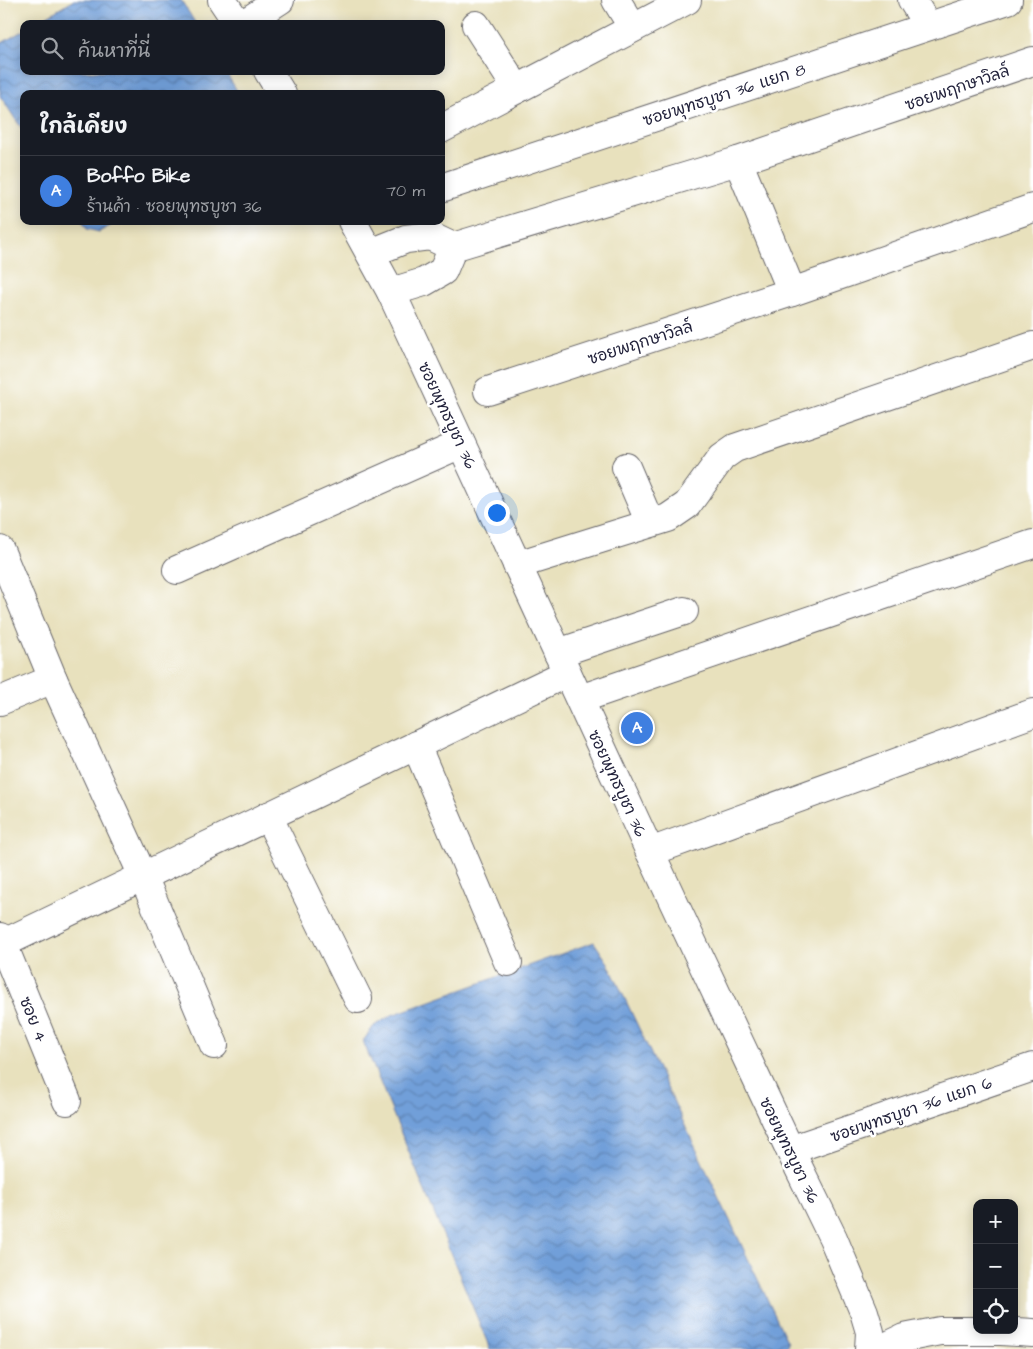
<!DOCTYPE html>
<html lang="th">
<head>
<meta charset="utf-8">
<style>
	:root { --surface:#171b24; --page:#242831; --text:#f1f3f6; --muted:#9ea1a6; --line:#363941; --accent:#db2777 }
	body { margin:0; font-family:"Architects Daughter","Playpen Sans Thai",sans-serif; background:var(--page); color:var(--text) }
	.controls { position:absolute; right:15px; bottom:15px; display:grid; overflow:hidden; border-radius:10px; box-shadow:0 2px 12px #0003 }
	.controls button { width:45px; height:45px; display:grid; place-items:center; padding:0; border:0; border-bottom:1px solid var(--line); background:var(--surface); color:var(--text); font:25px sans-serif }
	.you { position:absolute; left:496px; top:512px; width:18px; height:18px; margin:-12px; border:4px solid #fff; border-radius:50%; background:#1a73e8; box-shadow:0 0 0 8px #1a73e833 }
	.badge { display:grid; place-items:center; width:32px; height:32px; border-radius:50%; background:var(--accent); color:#fff; font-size:16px; font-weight:700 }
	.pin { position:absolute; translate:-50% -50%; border:2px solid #fff; box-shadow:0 1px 5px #0006 }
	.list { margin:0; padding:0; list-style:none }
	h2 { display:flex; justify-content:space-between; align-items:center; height:65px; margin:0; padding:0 20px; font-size:21px }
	h2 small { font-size:16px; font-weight:400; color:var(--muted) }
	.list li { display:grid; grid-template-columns:32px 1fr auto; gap:15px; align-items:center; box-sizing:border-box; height:70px; padding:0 20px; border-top:1px solid var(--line) }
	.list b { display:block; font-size:19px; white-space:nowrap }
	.list p { margin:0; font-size:16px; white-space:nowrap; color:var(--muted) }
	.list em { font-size:16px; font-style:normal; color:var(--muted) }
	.icon { flex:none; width:28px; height:28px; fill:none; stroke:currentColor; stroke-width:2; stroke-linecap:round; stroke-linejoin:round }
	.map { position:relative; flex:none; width:1033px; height:1349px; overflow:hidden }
	.search { position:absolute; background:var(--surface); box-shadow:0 2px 12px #0003; left:20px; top:20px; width:425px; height:55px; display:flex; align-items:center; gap:12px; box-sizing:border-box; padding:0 18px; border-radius:10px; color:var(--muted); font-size:19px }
	.panel { position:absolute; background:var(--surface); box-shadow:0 2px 12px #0003; left:20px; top:90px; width:425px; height:135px; border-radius:10px }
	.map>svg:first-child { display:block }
	.water { fill:url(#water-waves); stroke:#4a608a }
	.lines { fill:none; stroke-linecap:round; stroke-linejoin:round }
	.minor-casing { stroke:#676568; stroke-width:30 }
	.minor { stroke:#fff; stroke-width:28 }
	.labels { text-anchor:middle; stroke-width:5; stroke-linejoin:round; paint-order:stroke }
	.street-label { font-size:16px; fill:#22223b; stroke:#fff }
</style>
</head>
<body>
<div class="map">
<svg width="1033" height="1349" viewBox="0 0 1033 1349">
	<defs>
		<pattern id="water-waves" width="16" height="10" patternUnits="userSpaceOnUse" patternTransform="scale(1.25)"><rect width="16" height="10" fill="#719fd9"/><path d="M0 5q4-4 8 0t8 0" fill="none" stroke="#5c81b1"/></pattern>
	</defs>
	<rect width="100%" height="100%" fill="#fff"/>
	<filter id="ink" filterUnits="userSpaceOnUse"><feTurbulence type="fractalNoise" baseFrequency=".02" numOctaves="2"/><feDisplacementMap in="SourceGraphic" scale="10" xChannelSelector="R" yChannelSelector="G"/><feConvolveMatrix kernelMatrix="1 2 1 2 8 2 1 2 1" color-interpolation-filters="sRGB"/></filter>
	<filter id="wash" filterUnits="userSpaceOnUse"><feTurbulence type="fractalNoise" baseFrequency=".0096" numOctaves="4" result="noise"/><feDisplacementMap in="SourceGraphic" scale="20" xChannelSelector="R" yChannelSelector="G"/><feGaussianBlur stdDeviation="1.12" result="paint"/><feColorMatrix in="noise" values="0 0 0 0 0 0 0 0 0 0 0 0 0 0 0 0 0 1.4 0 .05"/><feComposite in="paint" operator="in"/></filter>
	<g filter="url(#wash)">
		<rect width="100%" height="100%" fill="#e8e1bd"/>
		<g class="water">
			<polygon points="74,0 181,0 196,24 34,24"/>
			<polygon points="24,30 24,71 225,71 239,94 24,94 24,132 0,96 0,44"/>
			<polygon points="82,221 119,221 99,232 87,229"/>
			<polygon points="594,942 608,963 788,1343 785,1349 490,1349 363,1041 374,1026 392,1015"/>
		</g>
	</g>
	<g filter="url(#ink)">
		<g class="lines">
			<defs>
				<g id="minor">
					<polyline points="222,0 238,24"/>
					<polyline points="616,0 633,28"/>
					<polyline points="912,0 928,26"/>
					<polyline points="243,24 280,0"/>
					<polyline points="476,25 517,89"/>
					<polyline points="268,71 282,94"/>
					<polyline points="441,129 687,0"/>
					<polyline points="738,161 792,292"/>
					<polyline points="441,188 1008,0"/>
					<polyline points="352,221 391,292 650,852 790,1150 833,1238 864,1312 870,1332 869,1349"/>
					<polyline points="371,253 406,239 430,236 453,247 738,161 1033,61"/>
					<polyline points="391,292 424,282 443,271 453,247"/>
					<polyline points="488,391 792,292 1033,208"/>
					<polyline points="626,467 650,523"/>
					<polyline points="0,550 53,679 143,876 214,1045"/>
					<polyline points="517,565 668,518 687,505 722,457 735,448 1033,346"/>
					<polyline points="177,570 461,444"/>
					<polyline points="558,653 684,611"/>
					<polyline points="580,699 1033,544"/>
					<polyline points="0,701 53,679"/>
					<polyline points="416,745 508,962"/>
					<polyline points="268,816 358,999"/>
					<polyline points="650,852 1033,713"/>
					<polyline points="0,937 67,1101"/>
					<polyline points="0,945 567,673"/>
					<polyline points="790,1150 1033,1067"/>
					<polyline points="881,1349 904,1338 940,1331 1001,1331 1033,1333"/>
				</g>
			</defs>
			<use href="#minor" class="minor-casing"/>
			<use href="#minor" class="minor"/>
		</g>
	</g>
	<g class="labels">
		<g class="street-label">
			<text transform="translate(957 87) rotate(-19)" y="6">ซอยพฤกษาวิลล์</text>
			<text transform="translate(724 94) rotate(-18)" y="6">ซอยพุทธบูชา 36 แยก 8</text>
			<text transform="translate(640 342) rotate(-18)" y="6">ซอยพฤกษาวิลล์</text>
			<text transform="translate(448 415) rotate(65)" y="6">ซอยพุทธบูชา 36</text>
			<text transform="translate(618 783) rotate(65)" y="6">ซอยพุทธบูชา 36</text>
			<text transform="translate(34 1019) rotate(68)" y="6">ซอย 4</text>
			<text transform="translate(911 1109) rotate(-19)" y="6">ซอยพุทธบูชา 36 แยก 6</text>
			<text transform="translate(790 1150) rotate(64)" y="6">ซอยพุทธบูชา 36</text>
		</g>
	</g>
</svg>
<div class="controls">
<button>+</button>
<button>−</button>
<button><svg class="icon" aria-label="locate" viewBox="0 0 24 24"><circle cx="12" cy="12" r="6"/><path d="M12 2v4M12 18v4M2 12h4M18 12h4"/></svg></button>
</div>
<div class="you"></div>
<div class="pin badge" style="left:637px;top:728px;background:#3f7fe0">A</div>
<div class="search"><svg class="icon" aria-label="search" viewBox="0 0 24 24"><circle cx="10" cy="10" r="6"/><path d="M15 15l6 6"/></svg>ค้นหาที่นี่</div>
<section class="panel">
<h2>ใกล้เคียง<small></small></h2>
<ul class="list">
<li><span class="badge" style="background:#3f7fe0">A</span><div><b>Boffo Bike</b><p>ร้านค้า · ซอยพุทธบูชา 36</p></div><em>70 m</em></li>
</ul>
</section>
</div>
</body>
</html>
